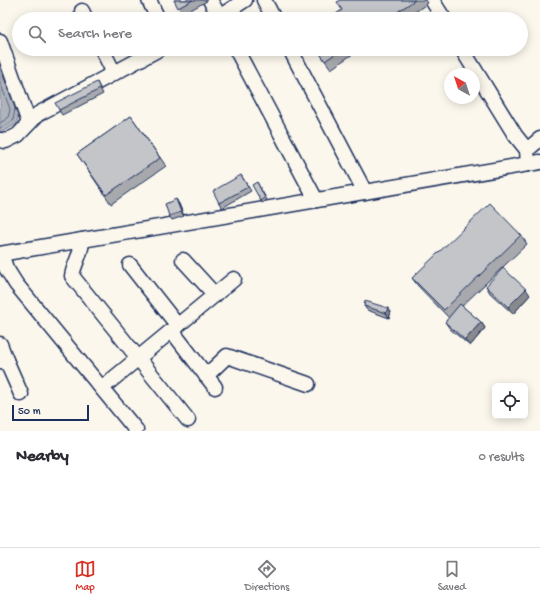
<!DOCTYPE html>
<html lang="en">
<head>
<meta charset="utf-8">
<style>
	:root { --surface:#fff; --page:#f7f7f7; --text:#2b2b33; --muted:#7c7c81; --line:#e1e1e2; --accent:#d93025 }
	body { margin:0; font-family:"Gochi Hand",sans-serif; background:var(--page); color:var(--text) }
	.controls { position:absolute; right:12px; bottom:12px; display:grid; overflow:hidden; border-radius:6px; box-shadow:0 2px 10px #0003 }
	.controls button { width:36px; height:36px; display:grid; place-items:center; padding:0; border:0; border-bottom:1px solid var(--line); background:var(--surface); color:var(--text); font:20px sans-serif }
	.compass { position:absolute; left:444px; top:68px; width:36px; height:36px; border-radius:50%; background:var(--surface); box-shadow:0 2px 10px #0003; rotate:321deg }
	.scale { position:absolute; left:12px; bottom:10px; width:77px; box-sizing:border-box; padding-left:4px; border:2px solid #1b2f5e; border-top:0; font-size:11px; line-height:14px; white-space:nowrap; color:#1b2f5e; -webkit-text-stroke:3px #fbf7ec; paint-order:stroke }
	.list { margin:0; padding:0; list-style:none }
	h2 { display:flex; justify-content:space-between; align-items:center; height:52px; margin:0; padding:0 16px; font-size:17px }
	h2 small { font-size:13px; font-weight:400; color:var(--muted) }
	.icon { flex:none; width:22px; height:22px; fill:none; stroke:currentColor; stroke-width:2; stroke-linecap:round; stroke-linejoin:round }
	.map { position:relative; flex:none; width:540px; height:431px; overflow:hidden }
	.search { position:absolute; background:var(--surface); box-shadow:0 2px 10px #0003; left:12px; right:12px; top:12px; height:44px; display:flex; align-items:center; gap:10px; box-sizing:border-box; padding:0 14px; border-radius:22px; color:var(--muted); font-size:15px }
	.sheet { height:116px; background:var(--surface) }
	nav { display:flex; justify-content:space-around; align-items:center; box-sizing:border-box; height:56px; border-top:1px solid var(--line); background:var(--surface); font-size:11px; color:var(--muted) }
	nav a { display:grid; justify-items:center; gap:2px }
	nav .on { color:var(--accent) }
	.map>svg:first-child { display:block }
	.water { fill:#afb3bb; stroke:#747e96 }
	.lines { fill:none; stroke-linecap:round; stroke-linejoin:round }
	.shore { stroke:#566483; stroke-width:1 }
	.minor-casing { stroke:#1b2f5e; stroke-width:17 }
	.minor { stroke:#fbf7ec; stroke-width:14 }
	.wall { fill:#a8a9ad; stroke:#1b2f5e }
	.shaded-wall { fill:#888a8d; stroke:#1b2f5e }
	.building { fill:#c3c5c9; stroke:#1b2f5e }
</style>
</head>
<body>
<div class="map">
<svg width="540" height="431" viewBox="0 0 540 431">
	<rect width="100%" height="100%" fill="#fbf7ec"/>
	<filter id="ink" filterUnits="userSpaceOnUse"><feTurbulence type="fractalNoise" baseFrequency=".025" numOctaves="2"/><feDisplacementMap in="SourceGraphic" scale="8" xChannelSelector="R" yChannelSelector="G"/><feConvolveMatrix kernelMatrix="1 2 1 2 8 2 1 2 1" color-interpolation-filters="sRGB"/></filter>
	<g filter="url(#ink)">
		<polygon class="water" points="0,56 19,108 17,124 0,133"/>
		<g class="lines">
			<g class="shore">
				<polyline points="0,67 15,108 13,121 0,128"/>
				<polyline points="0,82 10,109 8,118 0,123"/>
			</g>
			<defs>
				<g id="minor">
					<polyline points="149,0 158,19"/>
					<polyline points="210,0 221,19"/>
					<polyline points="264,0 274,19"/>
					<polyline points="432,0 444,19"/>
					<polyline points="82,11 86,19"/>
					<polyline points="216,19 245,0"/>
					<polyline points="0,41 29,123"/>
					<polyline points="102,49 114,73"/>
					<polyline points="236,49 316,200"/>
					<polyline points="290,49 365,192"/>
					<polyline points="462,49 515,135 527,150 528,164"/>
					<polyline points="0,140 6,141 18,135 38,114 159,49"/>
					<polyline points="527,150 540,139"/>
					<path d="M82,240C82,254 74,263 72,276L188,420"/>
					<polyline points="0,254 540,162"/>
					<polyline points="1,254 6,268 16,284 136,430"/>
					<polyline points="183,260 215,295"/>
					<polyline points="130,265 178,326"/>
					<polyline points="172,331 215,387"/>
					<polyline points="0,344 6,360"/>
					<polyline points="0,362 6,360 21,394"/>
					<polyline points="206,376 227,356 308,384"/>
					<polyline points="102,388 234,279"/>
				</g>
			</defs>
			<use href="#minor" class="minor-casing"/>
			<use href="#minor" class="minor"/>
		</g>
		<g class="wall">
			<polygon points="174,0 206,0 207,1 183,14"/>
			<polygon points="341,0 426,0 428,3 405,19 329,19 342,10"/>
			<polygon points="317,49 360,49 331,69"/>
			<polygon points="97,82 103,94 62,115 59,110"/>
			<polygon points="131,116 166,166 111,204 77,154"/>
			<polygon points="241,175 251,191 222,208 219,203"/>
			<polygon points="257,182 267,200 262,203 261,201"/>
			<polygon points="176,199 179,204 184,216 172,220 169,216"/>
			<polygon points="521,235 527,244 462,306 481,322 485,328 470,346 450,329 445,322 449,318 418,286 412,278"/>
			<polygon points="486,286 530,295 513,314 490,293"/>
			<polygon points="364,306 391,312 389,318 367,310"/>
		</g>
		<g class="shaded-wall">
			<polygon points="176,199 179,204 184,216 181,212"/>
			<polygon points="526,289 530,295 513,314 508,307"/>
			<polygon points="388,308 391,312 389,318 386,313"/>
			<polygon points="481,322 485,328 470,346 465,340"/>
		</g>
		<g class="building">
			<polygon points="174,0 193,0 178,8"/>
			<polygon points="341,0 415,0 387,19 329,19 342,10 337,2"/>
			<polygon points="317,49 342,49 325,61"/>
			<polygon points="97,82 100,89 59,110 55,103"/>
			<polygon points="131,116 160,158 106,195 77,154"/>
			<polygon points="241,175 248,187 219,203 213,191"/>
			<polygon points="257,182 265,198 261,201 252,185"/>
			<polygon points="176,199 181,212 169,216 165,204"/>
			<polygon points="490,203 521,235 444,310 412,278"/>
			<polygon points="503,268 526,289 508,307 486,286"/>
			<polygon points="365,301 388,308 386,313 364,306"/>
			<polygon points="460,304 481,322 465,340 445,322"/>
		</g>
	</g>
</svg>
<div class="controls">
<button><svg class="icon" aria-label="locate" viewBox="0 0 24 24"><circle cx="12" cy="12" r="6"/><path d="M12 2v4M12 18v4M2 12h4M18 12h4"/></svg></button>
</div>
<svg class="compass" viewBox="-18 -18 36 36"><path d="M0-13l5 13h-10z" fill="#e53935"/><path d="M0 13l5-13h-10z" fill="#7c7c81"/></svg>
<div class="scale">50 m</div>
<div class="search"><svg class="icon" aria-label="search" viewBox="0 0 24 24"><circle cx="10" cy="10" r="6"/><path d="M15 15l6 6"/></svg>Search here</div>
</div>
<section class="sheet">
<h2>Nearby<small>0 results</small></h2>
<ul class="list">
</ul>
</section>
<nav>
<a class="on"><svg class="icon" aria-label="map" viewBox="0 0 24 24"><path d="M3 6l6-2 6 2 6-2v14l-6 2-6-2-6 2zM9 4v14M15 6v14"/></svg>Map</a>
<a><svg class="icon" aria-label="directions" viewBox="0 0 24 24"><path d="M12 3l9 9-9 9-9-9zM9 14v-3h6M13 9l2 2-2 2"/></svg>Directions</a>
<a><svg class="icon" aria-label="saved" viewBox="0 0 24 24"><path d="M7 4h10v16l-5-4-5 4z"/></svg>Saved</a>
</nav>
</body>
</html>
